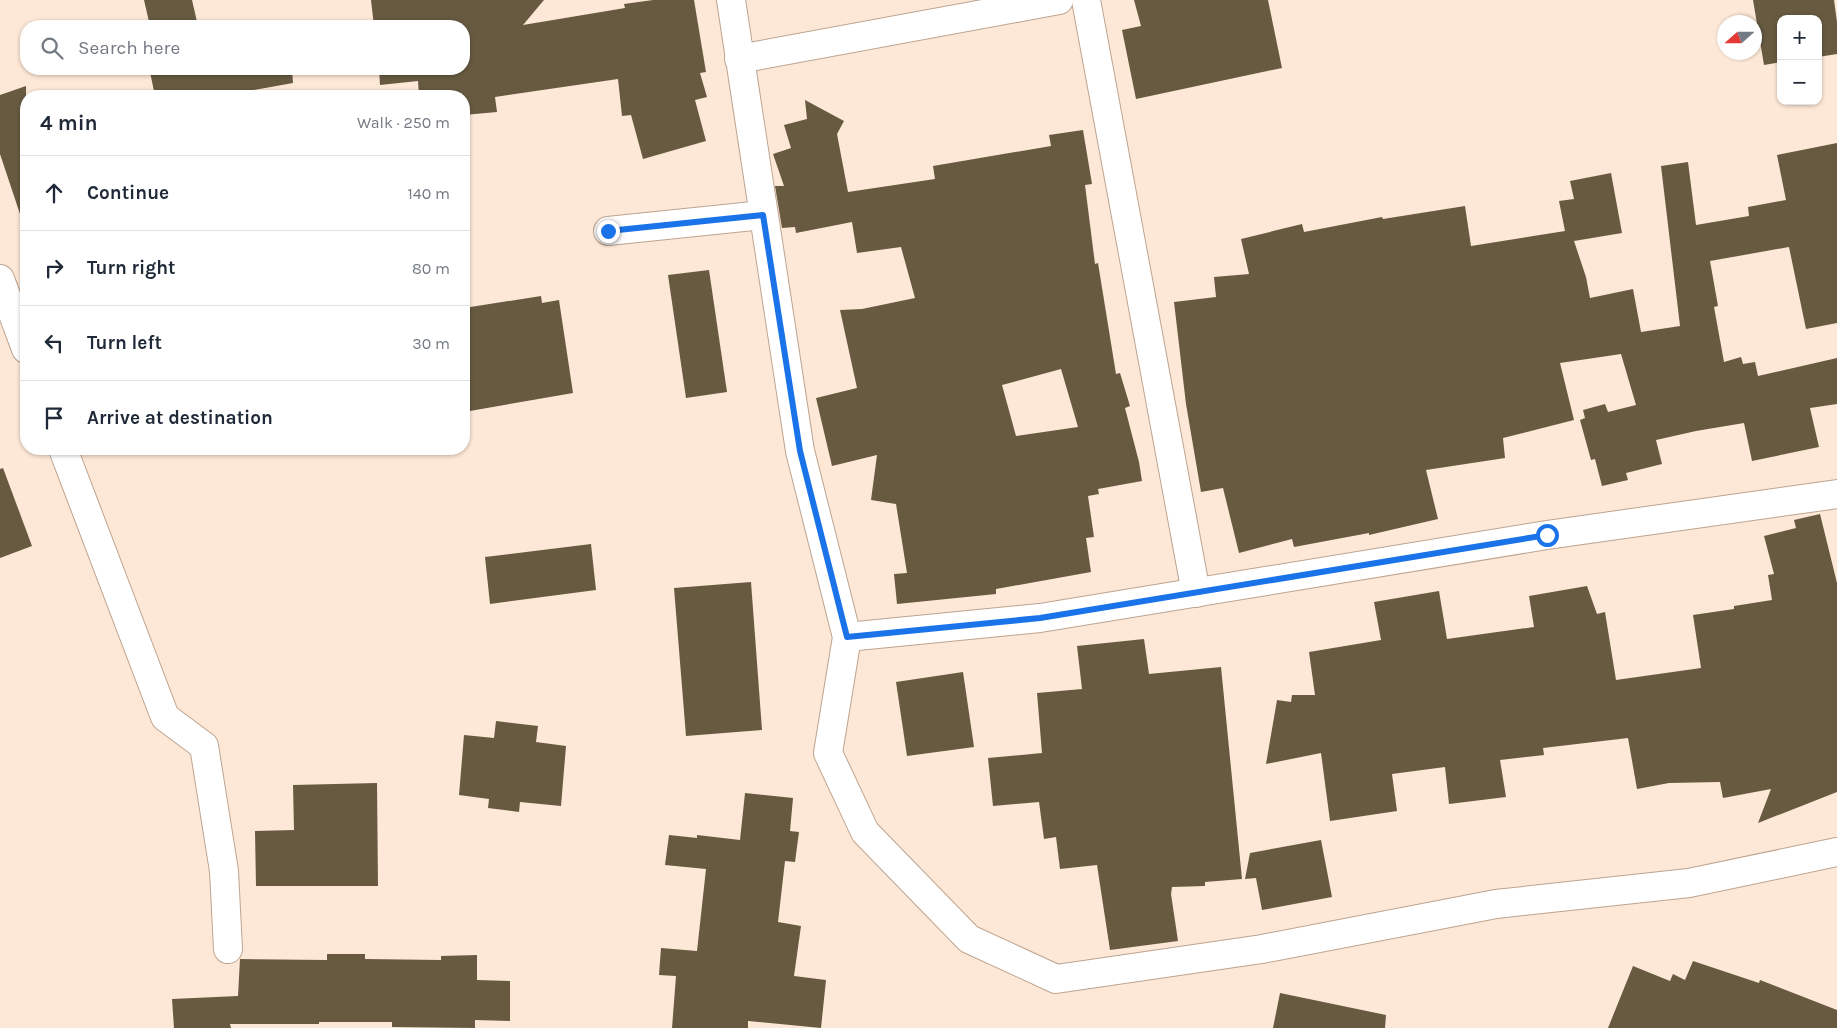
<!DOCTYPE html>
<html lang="en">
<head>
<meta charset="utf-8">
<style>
	:root { --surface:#fff; --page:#f2f2f3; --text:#1f2937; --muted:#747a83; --line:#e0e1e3 }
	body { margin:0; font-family:Karla,sans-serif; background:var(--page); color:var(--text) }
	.controls { position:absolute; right:15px; top:15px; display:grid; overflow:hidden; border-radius:10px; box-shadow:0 1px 4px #0004 }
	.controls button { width:45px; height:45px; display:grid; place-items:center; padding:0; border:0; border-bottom:1px solid var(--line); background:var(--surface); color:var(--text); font:25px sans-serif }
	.compass { position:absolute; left:1717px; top:15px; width:45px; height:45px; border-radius:50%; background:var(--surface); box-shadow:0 1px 4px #0004; rotate:249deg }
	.stop { position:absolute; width:15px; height:15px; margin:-11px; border:4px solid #1a73e8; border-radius:50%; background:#fff }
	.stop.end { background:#1a73e8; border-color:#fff; box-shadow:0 1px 5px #0008 }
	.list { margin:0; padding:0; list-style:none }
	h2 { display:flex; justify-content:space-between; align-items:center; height:65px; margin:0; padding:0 20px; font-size:21px }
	h2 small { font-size:16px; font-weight:400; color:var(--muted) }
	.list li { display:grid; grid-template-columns:32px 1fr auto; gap:15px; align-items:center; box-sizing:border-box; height:75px; padding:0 20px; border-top:1px solid var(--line) }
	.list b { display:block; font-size:19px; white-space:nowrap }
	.list em { font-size:16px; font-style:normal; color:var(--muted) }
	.icon { flex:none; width:28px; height:28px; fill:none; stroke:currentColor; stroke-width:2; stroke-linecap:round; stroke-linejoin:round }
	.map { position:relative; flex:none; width:1837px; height:1028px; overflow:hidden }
	.search { position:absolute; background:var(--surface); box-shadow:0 1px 4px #0004; left:20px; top:20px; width:450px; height:55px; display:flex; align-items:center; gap:12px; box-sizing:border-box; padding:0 18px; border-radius:20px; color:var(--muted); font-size:19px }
	.panel { position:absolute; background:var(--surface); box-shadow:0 1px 4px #0004; left:20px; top:90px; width:450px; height:365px; border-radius:20px }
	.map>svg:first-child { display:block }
	.building { fill:#675a41; fill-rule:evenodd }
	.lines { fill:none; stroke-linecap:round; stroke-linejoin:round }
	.street-casing { stroke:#bea48f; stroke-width:30 }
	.street { stroke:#fff; stroke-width:28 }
	.route { stroke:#1a73e8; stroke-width:6 }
</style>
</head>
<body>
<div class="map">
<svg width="1837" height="1028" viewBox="0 0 1837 1028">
	<rect width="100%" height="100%" fill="#fde7d6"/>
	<g class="building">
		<polygon points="144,0 192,0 198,26 150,26"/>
		<polygon points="371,0 544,0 523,25 625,8 624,4 653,0 694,0 706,72 700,73 707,97 695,100 706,141 643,159 631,115 622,116 618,79 495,97 497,112 464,115 464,96 419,96 418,81 380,85 379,69 464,69 464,26 374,26"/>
		<polygon points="1134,0 1268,0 1282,68 1136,99 1122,30 1141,26"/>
		<polygon points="1753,0 1834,0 1837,22 1837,54 1818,57 1818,19 1781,19 1781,62 1764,65"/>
		<polygon points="160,69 292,69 293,83 220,96 155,96 150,72"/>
		<polygon points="26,86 26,216 21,217 0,154 0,95"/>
		<path d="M805,100L844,121L837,134L848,192L935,179L933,166L1051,146L1049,135L1083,130L1092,184L1085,185L1095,264L1098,263L1116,374L1120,373L1130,406L1125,408L1139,462L1142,481L1098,489L1099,494L1088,496L1094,537L1086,538L1091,572L996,589V594L897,604L894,574L907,573L896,504L871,500L877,455L832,466L816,398L857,388L840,310L862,309L915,298L901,247L857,253L852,222L796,233L795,227L782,228L775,186H784L773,154L791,148L784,125L807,119ZM1061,369L1078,427L1016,436L1002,385Z"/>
		<polygon points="1837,143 1837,323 1806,329 1789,247 1710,261 1718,306 1714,307 1724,362 1741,357 1743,364 1755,362 1758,376 1837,358 1837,404 1810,408 1819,447 1752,461 1744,423 1696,431 1656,440 1662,464 1626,473 1628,480 1602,486 1595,459 1591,460 1580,420 1585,418 1583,410 1605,404 1608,412 1636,405 1621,354 1560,363 1574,420 1503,438 1505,458 1426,470 1438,519 1369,535 1369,533 1294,547 1292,539 1239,553 1223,488 1201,492 1186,404 1174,302 1216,297 1214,277 1249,274 1241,239 1302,224 1304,232 1382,217 1383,219 1465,206 1471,246 1565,231 1559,201 1574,199 1570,181 1611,173 1622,233 1574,241 1586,277 1590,298 1633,289 1641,332 1680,326 1661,166 1688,162 1696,225 1749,216 1748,207 1786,200 1777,155"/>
		<polygon points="709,270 727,392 686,398 668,275"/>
		<polygon points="541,296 542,303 559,300 573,393 464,412 464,308"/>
		<polygon points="3,468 32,546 0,558 0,469"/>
		<polygon points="1820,514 1837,583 1837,792 1758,823 1771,789 1723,798 1720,782 1669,783 1637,789 1628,738 1543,748 1544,755 1500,760 1506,797 1449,804 1445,767 1392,774 1397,811 1330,821 1321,753 1266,764 1277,700 1291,702 1292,695 1315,695 1309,652 1381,640 1374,602 1439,591 1447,639 1534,627 1529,596 1587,586 1597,614 1605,612 1616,680 1701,668 1693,615 1734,609 1734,606 1772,600 1768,575 1774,574 1764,536 1796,528 1794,520"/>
		<polygon points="591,544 596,590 490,604 485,557"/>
		<polygon points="751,582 762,730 686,736 674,588"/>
		<polygon points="1144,639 1149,674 1221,667 1242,879 1205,882 1205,886 1172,887 1171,894 1178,941 1110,950 1097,865 1060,869 1056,837 1044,839 1039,802 993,806 988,758 1042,753 1037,693 1082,689 1077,646"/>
		<polygon points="963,672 974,747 907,756 896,682"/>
		<polygon points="496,721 538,726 536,742 566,746 561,806 520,802 519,812 488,808 489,799 459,795 464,735 494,738"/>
		<polygon points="377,783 378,886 256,886 255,831 294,830 293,785"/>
		<polygon points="745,793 793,798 790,831 799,832 795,862 785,861 778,922 801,926 794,976 826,980 821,1028 748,1021 748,1028 672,1028 676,976 659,975 661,948 697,951 706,869 665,865 669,835 697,838 697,835 740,840"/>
		<polygon points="1321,840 1332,897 1262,910 1256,878 1245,879 1250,853"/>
		<polygon points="327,954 365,954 365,959 441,960 441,956 477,955 477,980 510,981 510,1021 475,1020 475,1028 392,1027 392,1022 319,1022 319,1024 230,1024 231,1028 174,1028 172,999 238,996 240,959 327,960"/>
		<polygon points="1693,961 1759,983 1760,980 1837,1010 1837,1028 1608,1028 1633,966 1670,981 1673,974 1685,980"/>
		<polygon points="1280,993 1386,1015 1385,1028 1273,1028"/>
	</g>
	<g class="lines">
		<defs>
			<g id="street">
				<polyline points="731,0 800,451 847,637 828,753 865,832 969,939 1056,979 1262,949 1496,904 1689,883 1837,852"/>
				<polyline points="1086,0 1196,593"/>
				<polyline points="739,59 1059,0"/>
				<polyline points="608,231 763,215"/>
				<polyline points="0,279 26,349"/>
				<polyline points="63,449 165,717 204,746 224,871 228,949"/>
				<polyline points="847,637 1040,618 1547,535 1837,494"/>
			</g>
		</defs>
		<use href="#street" class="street-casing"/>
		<use href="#street" class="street"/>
	</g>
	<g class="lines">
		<polyline class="route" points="608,231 763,215 800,451 847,637 1040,618 1547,535"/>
	</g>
</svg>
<div class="controls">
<button>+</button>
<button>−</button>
</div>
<svg class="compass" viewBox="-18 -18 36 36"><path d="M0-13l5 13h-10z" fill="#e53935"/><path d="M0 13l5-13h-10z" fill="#747a83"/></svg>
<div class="stop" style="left:1547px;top:535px"></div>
<div class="stop end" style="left:608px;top:231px"></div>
<div class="search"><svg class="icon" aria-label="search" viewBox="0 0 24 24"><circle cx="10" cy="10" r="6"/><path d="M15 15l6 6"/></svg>Search here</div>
<section class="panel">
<h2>4 min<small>Walk · 250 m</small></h2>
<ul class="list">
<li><svg class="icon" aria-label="ahead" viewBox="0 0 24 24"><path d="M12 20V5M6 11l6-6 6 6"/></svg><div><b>Continue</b></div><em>140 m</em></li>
<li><svg class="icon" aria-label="right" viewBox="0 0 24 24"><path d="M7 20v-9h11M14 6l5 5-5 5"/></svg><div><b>Turn right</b></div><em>80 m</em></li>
<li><svg class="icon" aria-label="left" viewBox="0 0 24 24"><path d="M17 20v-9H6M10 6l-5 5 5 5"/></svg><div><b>Turn left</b></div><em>30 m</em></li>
<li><svg class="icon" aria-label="arrive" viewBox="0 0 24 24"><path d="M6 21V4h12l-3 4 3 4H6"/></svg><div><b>Arrive at destination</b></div></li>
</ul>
</section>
</div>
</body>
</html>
